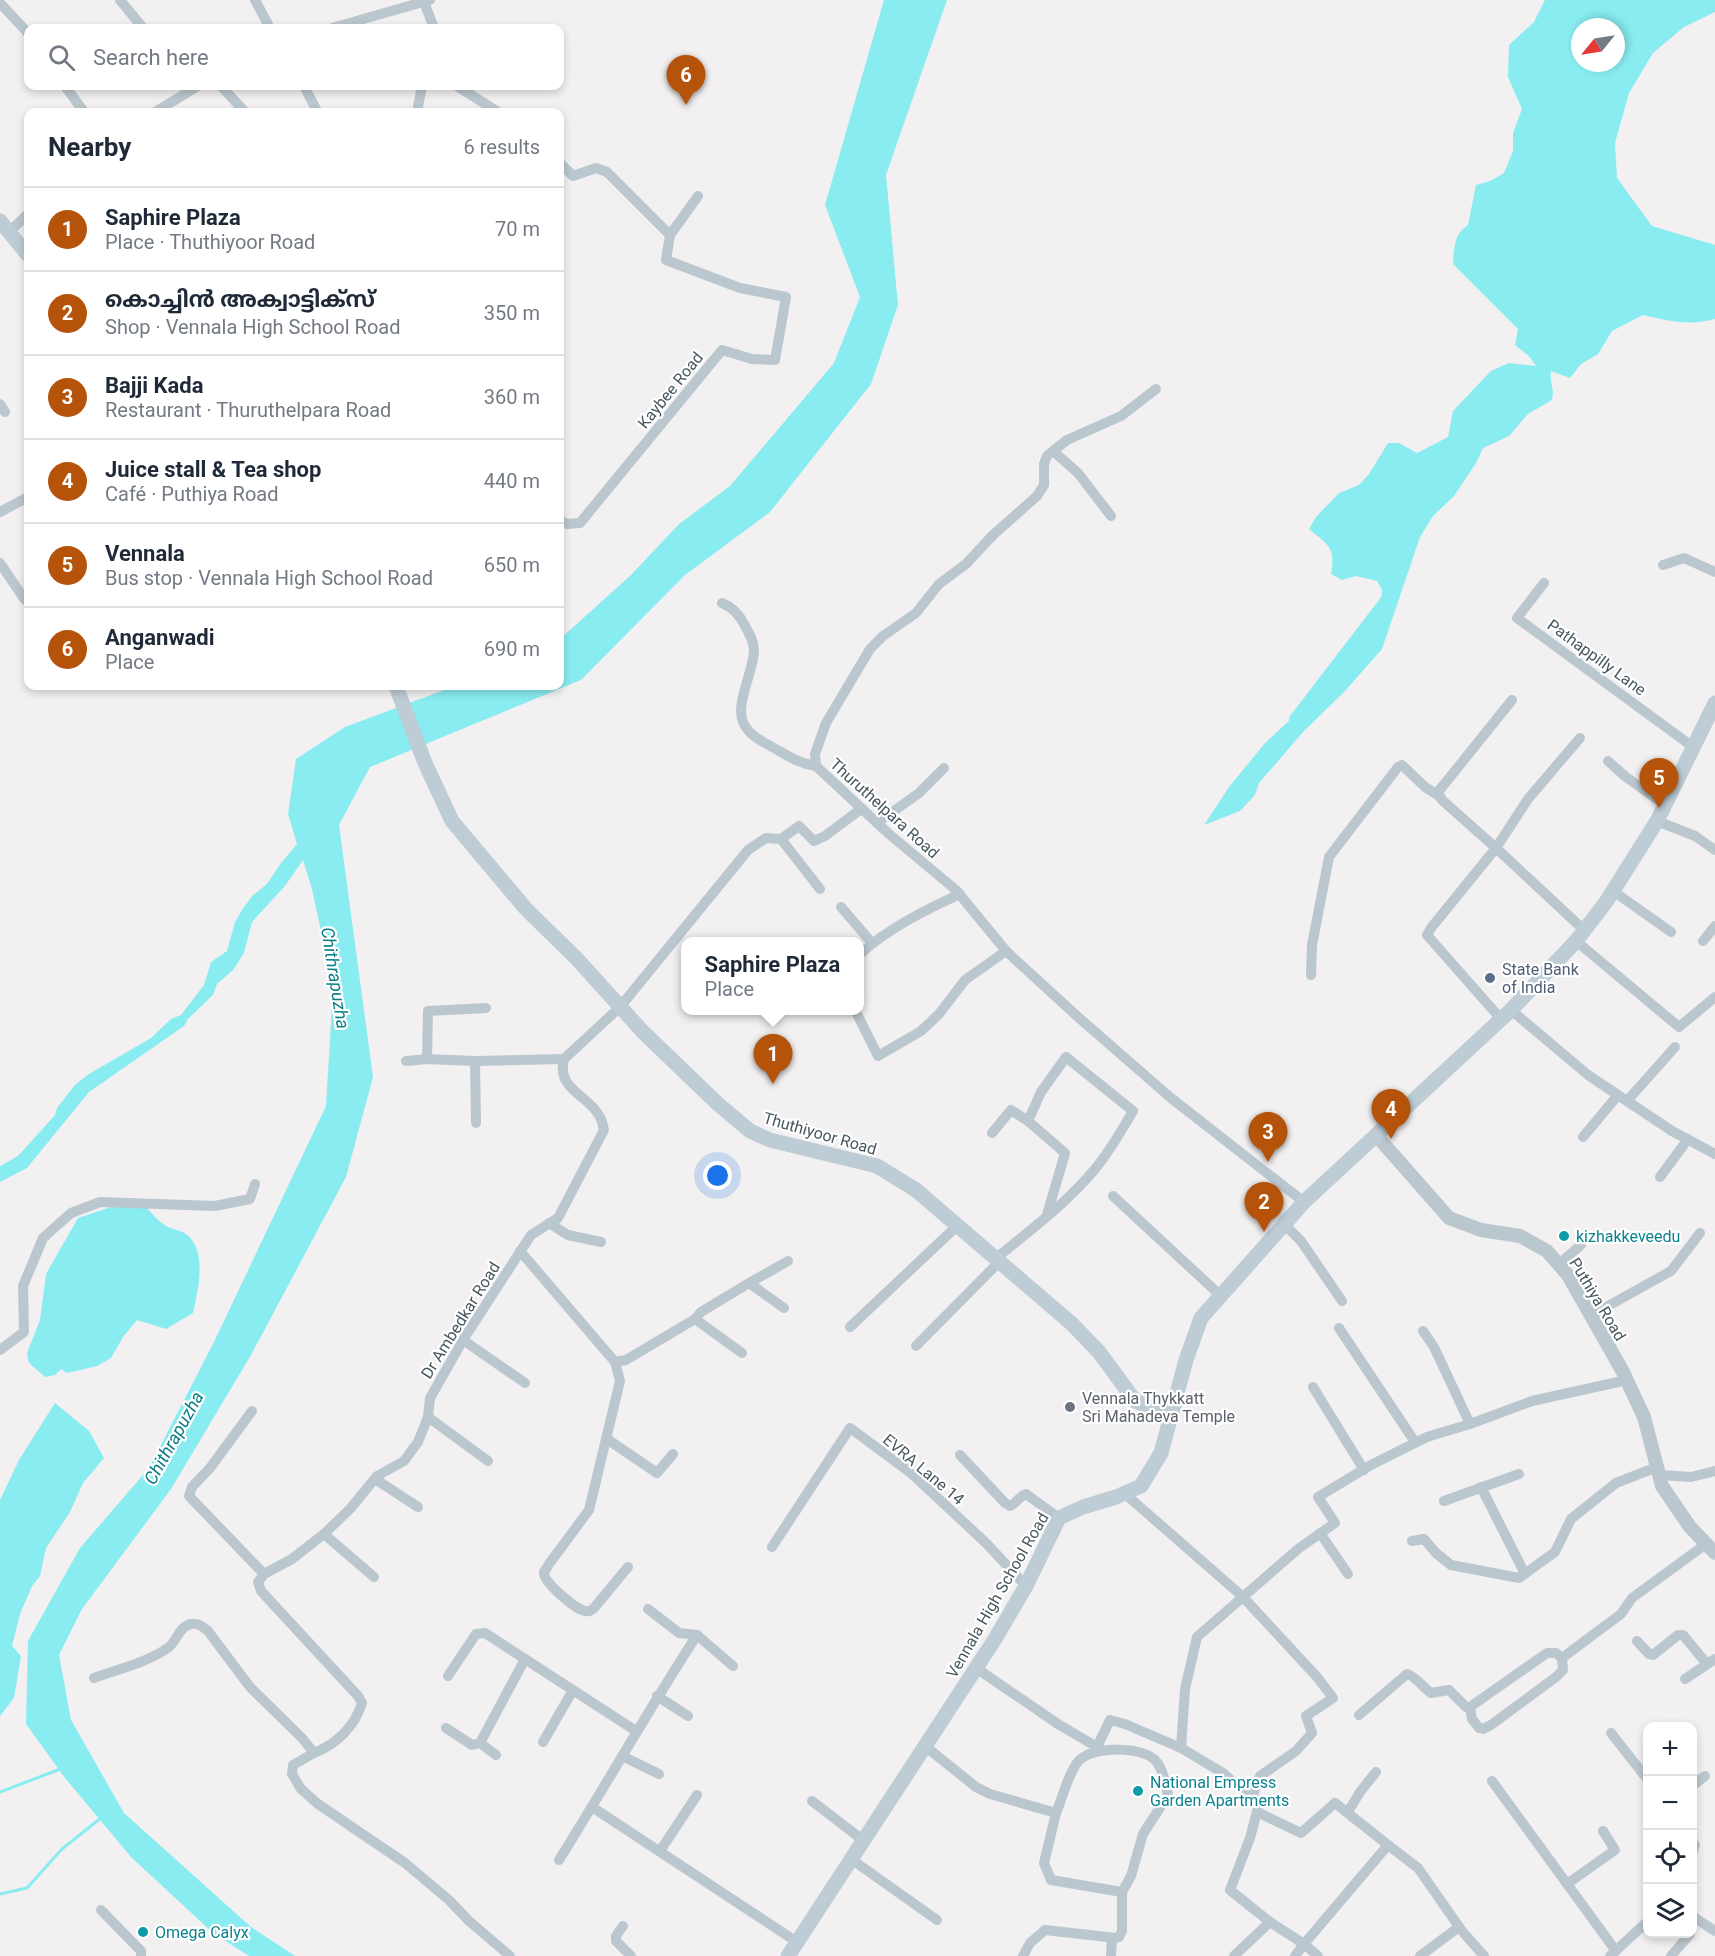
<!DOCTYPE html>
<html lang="en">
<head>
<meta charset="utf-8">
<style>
	:root { --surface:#fff; --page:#f2f2f3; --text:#1f2937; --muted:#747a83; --line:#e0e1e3; --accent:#b45309 }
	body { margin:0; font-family:Roboto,"Noto Sans Malayalam",sans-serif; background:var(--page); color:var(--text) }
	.controls { position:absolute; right:18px; bottom:18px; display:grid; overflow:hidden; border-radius:12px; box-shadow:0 3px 9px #0003 }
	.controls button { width:54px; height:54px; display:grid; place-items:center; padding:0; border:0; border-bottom:2px solid var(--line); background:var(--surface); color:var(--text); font:30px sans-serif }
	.compass { position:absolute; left:1571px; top:18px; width:54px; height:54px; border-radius:50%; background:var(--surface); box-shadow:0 3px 9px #0003; rotate:240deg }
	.you { position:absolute; left:718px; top:1176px; width:21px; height:21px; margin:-15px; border:4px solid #fff; border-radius:50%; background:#1a73e8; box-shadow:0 0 0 9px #1a73e833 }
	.badge { display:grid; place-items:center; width:39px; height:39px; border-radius:50%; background:var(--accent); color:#fff; font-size:20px; font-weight:700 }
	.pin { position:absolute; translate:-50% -50px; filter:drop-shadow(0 2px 3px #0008) }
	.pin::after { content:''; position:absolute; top:32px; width:21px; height:18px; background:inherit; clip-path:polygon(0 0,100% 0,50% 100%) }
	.popup { position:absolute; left:681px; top:937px; width:183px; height:78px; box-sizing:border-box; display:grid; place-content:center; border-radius:12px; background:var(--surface); filter:drop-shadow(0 2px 4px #0005); font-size:20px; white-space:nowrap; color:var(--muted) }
	.popup b { font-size:22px; color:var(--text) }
	.popup::after { content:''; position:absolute; left:50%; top:100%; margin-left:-12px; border:12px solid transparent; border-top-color:var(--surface) }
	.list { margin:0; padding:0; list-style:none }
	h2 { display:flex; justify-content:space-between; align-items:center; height:78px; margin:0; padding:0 24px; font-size:26px }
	h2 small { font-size:20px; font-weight:400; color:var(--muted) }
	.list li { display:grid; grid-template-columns:39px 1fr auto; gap:18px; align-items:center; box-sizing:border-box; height:84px; padding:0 24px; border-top:2px solid var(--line) }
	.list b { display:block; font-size:22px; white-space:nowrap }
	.list p { margin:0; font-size:20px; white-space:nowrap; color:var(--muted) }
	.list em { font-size:20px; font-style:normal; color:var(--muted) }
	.icon { flex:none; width:33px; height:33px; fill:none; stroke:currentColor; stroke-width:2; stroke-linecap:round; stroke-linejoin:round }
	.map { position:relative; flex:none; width:1715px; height:1956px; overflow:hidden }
	.search { position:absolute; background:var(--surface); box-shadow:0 3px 9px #0003; left:24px; top:24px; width:540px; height:66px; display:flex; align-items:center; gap:15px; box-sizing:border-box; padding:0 21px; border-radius:12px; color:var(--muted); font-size:22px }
	.panel { position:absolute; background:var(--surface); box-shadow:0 3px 9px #0003; left:24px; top:108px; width:540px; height:582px; border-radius:12px }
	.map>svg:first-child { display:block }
	.water { fill:#88ecf1; fill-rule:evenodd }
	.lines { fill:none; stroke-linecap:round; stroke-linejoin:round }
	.stream { stroke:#88ecf1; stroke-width:3 }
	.canal { stroke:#88ecf1; stroke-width:10 }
	.minor { stroke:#bbc7ce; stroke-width:10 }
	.tertiary { stroke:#bbc7ce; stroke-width:14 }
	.secondary { stroke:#bdccd5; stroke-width:15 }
	.service-dot { fill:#5c6f8a; stroke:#fff; stroke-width:2 }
	.culture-dot { fill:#0f9aa8; stroke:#fff; stroke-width:2 }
	.worship-dot { fill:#6b7280; stroke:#fff; stroke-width:2 }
	.labels { text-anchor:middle; stroke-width:4.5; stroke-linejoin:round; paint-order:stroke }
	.street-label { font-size:16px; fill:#47575f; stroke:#fff }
	.service-label { font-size:16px; fill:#4e5e75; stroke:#fff; text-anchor:start }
	.culture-label { font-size:16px; fill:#0d838f; stroke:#fff; text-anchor:start }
	.worship-label { font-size:16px; fill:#5b616d; stroke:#fff; text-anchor:start }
	.water-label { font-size:18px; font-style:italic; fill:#087e84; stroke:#fff }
</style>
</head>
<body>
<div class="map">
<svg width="1715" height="1956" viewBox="0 0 1715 1956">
	<rect width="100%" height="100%" fill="#f3f0f1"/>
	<g class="water">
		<polygon points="884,0 947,0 886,175 898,305 871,384 770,512 685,575 581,680 370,767 339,825 373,1077 346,1177 251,1355 171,1489 82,1609 59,1655 71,1720 124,1813 251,1927 295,1956 249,1956 213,1933 131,1857 65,1778 26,1724 28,1641 80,1548 149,1468 214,1342 326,1106 333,988 312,889 303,860 285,886 252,922 244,953 233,970 217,984 213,995 188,1019 184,1026 89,1092 27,1168 0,1182 0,1166 18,1156 55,1115 57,1108 75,1085 89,1074 151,1038 171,1019 181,1015 204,985 211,962 227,951 235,922 242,910 252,896 267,884 281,863 297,844 288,814 296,759 345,727 455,686 560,686 560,639 630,576 679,524 730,486 834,363 860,297 825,205"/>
		<path d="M1545,0H1715V12L1684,27L1653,53L1629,93L1615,143L1617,178L1652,226L1715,245V319C1690,326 1668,321 1643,315L1612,331L1598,354L1581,364L1570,378L1551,371C1549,382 1555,388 1552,400L1528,414L1509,436L1483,448L1476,463L1454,496L1433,516L1420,537L1382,649L1344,692L1303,732L1259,783L1255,795L1240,811L1204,825L1229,787L1265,743L1305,706L1328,680L1384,607L1390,602V594L1382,590L1377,581L1356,576L1342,580L1331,574C1336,547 1328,545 1309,529L1316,517L1339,493L1359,485L1369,474L1388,443H1399L1417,453L1448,437L1453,411L1491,371L1509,363L1536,366L1529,356L1515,345L1518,329L1453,264C1454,248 1454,234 1468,225L1476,185L1490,181L1504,173L1513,151V133L1522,109L1508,77L1509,45L1534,22ZM1580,27H1616V63H1580Z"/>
		<path d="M111,1207L147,1208C153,1215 160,1223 168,1227C174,1230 180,1230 186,1234C208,1250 198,1291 193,1313L166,1329L137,1320L123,1337L111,1358L97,1366L67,1373L61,1369L55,1375L45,1377L29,1363L27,1353L40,1320L46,1274L78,1218Z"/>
		<polygon points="55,1403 89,1431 104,1458 83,1483 70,1512 46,1548 40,1576 32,1586 20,1614 12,1646 21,1656 14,1698 0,1716 0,1500 19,1460"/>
	</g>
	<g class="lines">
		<g class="stream">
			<polyline points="0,1792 63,1768"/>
			<polyline points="0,1894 27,1888 62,1849 101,1818"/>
		</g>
		<polyline class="canal" points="1294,719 1386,599 1388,580"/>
		<g class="minor">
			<polyline points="120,0 143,28"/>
			<polyline points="255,0 270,28"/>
			<polyline points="424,2 434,28"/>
			<polyline points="0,3 28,33"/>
			<polyline points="332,28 430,0"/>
			<polyline points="65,86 84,112"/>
			<polyline points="221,86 245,112"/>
			<polyline points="304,86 317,111"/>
			<polyline points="457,86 498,112"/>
			<polyline points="155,112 198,86"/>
			<polyline points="417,112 422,86"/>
			<polyline points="560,163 573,176 596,168 607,172 670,235 666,260 740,288 786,297 775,360 752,359 722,350 580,523 567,524 560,520"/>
			<polyline points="9,232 28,214"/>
			<polyline points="670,235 698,196"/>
			<polyline points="0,404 5,412"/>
			<polyline points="1053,451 1067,440 1121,416 1156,389"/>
			<polyline points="0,512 28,497"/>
			<polyline points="1111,516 1078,473 1053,451 1047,456 1044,464 1044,485 1037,496 993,535 966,564 939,584 916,613 883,636 870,649 826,723 815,754 816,766 889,834 956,890 1006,951 1078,1017 1171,1098 1304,1202"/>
			<polyline points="0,563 25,600"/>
			<polyline points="1663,565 1684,558 1715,572"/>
			<polyline points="1544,583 1517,618 1693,747"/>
			<path d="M722,603C732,607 739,614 744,624C749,633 754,641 754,650C754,670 735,704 743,722C749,736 762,741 774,748C788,756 800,764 816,766"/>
			<polyline points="1580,738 1528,799 1496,848 1584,930"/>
			<polyline points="1608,761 1626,777 1665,805"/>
			<polyline points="1657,821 1695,836 1715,850"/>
			<polyline points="877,823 919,793 944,768"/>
			<polyline points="781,839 799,826 814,841 825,836 861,809"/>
			<polyline points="1613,891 1671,932"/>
			<polyline points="841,907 872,943"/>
			<polyline points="1576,941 1679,1027 1715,997"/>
			<polyline points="1703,941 1715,926"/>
			<path d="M860,954C889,928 925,910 960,894"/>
			<polyline points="1311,975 1312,945 1329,857 1398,767 1402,765 1425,787 1439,796"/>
			<polyline points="855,1010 878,1056 921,1031 939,1014 965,980 1006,951"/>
			<polyline points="1511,1010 1588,1075 1672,1131 1715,1154"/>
			<polyline points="1501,1019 1427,935 1431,928 1496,848 1442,800 1438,792 1512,700"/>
			<polyline points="427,1059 428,1011 486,1008"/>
			<polyline points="406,1061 427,1059 475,1061 564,1059"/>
			<polyline points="475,1061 476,1123"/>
			<polyline points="1627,1101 1675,1047"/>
			<polyline points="992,1133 1011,1110 1028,1121 1065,1153 1047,1215"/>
			<polyline points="1583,1137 1618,1095"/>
			<polyline points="1660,1177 1688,1139"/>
			<polyline points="1113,1196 1221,1296"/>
			<polyline points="549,1223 568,1235 601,1242"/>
			<polyline points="1284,1224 1301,1241 1342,1301"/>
			<path d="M520,1251L615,1362L620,1381L589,1510L549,1564C549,1565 544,1572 544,1572C542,1582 577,1610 585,1611C590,1612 591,1610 594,1608L628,1567"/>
			<path d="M995,1259C1029,1231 1067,1203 1095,1169C1110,1151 1121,1131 1133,1111L1066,1057L1041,1092L1028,1121"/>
			<polyline points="1559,1264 1581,1245"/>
			<polyline points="749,1283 788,1261"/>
			<polyline points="1590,1316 1671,1271 1700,1233"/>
			<polyline points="695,1319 742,1353"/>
			<polyline points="850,1327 957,1226"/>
			<polyline points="1339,1328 1415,1442"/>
			<polyline points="1423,1331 1434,1347 1470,1424"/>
			<polyline points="463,1340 525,1383"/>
			<polyline points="916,1346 999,1262"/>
			<polyline points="0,1350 24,1332 23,1286 43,1238 71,1213 100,1202 215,1206 250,1199 255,1184"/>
			<polyline points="615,1362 626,1360 695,1319 701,1312 749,1283 784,1308"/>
			<polyline points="1313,1387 1364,1470"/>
			<polyline points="252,1411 210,1468 192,1487 189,1496 264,1574"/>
			<polyline points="428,1417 488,1461"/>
			<polyline points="607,1439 657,1473 673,1454"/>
			<path d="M960,1455L1005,1503L1010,1506C1017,1503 1018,1497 1026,1494L1059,1518"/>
			<polyline points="1659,1475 1691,1477 1715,1471"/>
			<polyline points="375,1479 418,1507"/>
			<polyline points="1481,1487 1525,1574"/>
			<polyline points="1124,1493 1242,1596 1317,1677 1333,1698 1306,1716 1312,1733 1296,1751 1260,1776 1252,1798"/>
			<polyline points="1444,1501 1519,1474"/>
			<polyline points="1320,1533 1348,1574"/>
			<polyline points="324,1534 374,1577"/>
			<polyline points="1412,1541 1424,1539 1436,1553 1451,1565 1519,1578 1555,1552 1571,1519 1616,1483 1657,1467"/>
			<polyline points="772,1547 850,1428 911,1473 986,1543 1026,1586"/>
			<polyline points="648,1609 679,1633 697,1635 733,1666"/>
			<polyline points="1637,1641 1649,1654 1653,1655 1678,1635 1683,1635 1707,1664"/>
			<polyline points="976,1668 1058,1724 1097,1747 1110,1720 1125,1724 1181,1748"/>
			<polyline points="448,1676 476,1634 485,1633 636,1731"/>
			<path d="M94,1678C118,1669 147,1663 169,1647C177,1640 180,1626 191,1624C199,1623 203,1627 208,1631L250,1687L302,1738L314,1753C337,1744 355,1726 362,1703L358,1696L261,1591L258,1582L264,1574L292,1559L324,1534L350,1509L377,1476L404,1461L418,1442L428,1417L430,1398L463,1340L531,1235L558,1218L604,1130C603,1126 602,1121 600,1117C588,1094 556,1090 564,1059L620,1007L748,850L766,838L781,839L820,889"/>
			<polyline points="1685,1679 1715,1659"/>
			<polyline points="657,1696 688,1716"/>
			<polyline points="1470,1707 1472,1719 1479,1728 1483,1729 1491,1725 1556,1677 1563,1670 1562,1658"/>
			<path d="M1359,1715L1407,1674C1417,1677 1422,1687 1431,1693L1449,1690L1466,1707H1470L1547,1653H1556L1562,1658L1621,1614L1632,1598L1706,1544"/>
			<polyline points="446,1728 472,1745 480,1743 525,1659"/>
			<polyline points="1611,1733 1648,1780"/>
			<polyline points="543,1742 573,1690"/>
			<polyline points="480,1743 496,1755"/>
			<polyline points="925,1746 976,1787 990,1794 1056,1813 1044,1863 1051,1880 1122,1892"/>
			<polyline points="314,1753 293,1765 292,1774 301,1789 318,1804 405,1863 449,1900 469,1921 510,1956"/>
			<polyline points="622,1756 659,1774"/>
			<polyline points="1492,1781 1616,1951"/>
			<polyline points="1692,1786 1705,1776"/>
			<polyline points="812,1801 864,1841"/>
			<polyline points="592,1807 797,1942"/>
			<polyline points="1257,1812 1301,1833 1335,1803 1388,1845"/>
			<polyline points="1348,1812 1360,1792 1376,1772"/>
			<polyline points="1692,1841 1695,1845 1692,1853"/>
			<polyline points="660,1851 697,1795"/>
			<polyline points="851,1859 937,1920"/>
			<path d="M559,1860C606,1785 649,1709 697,1635"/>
			<polyline points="1567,1884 1615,1850 1603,1831"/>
			<polyline points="101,1910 141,1951 141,1956"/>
			<polyline points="1692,1916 1715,1931"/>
			<polyline points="623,1926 616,1936 616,1941 631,1956"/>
			<path d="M1023,1956L1030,1943L1045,1930L1116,1938L1119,1937L1122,1931V1892L1131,1876L1143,1834L1168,1795C1166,1785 1163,1768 1155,1760C1139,1746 1099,1747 1082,1758C1070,1766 1062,1800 1056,1813"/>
			<polyline points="1111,1956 1112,1938"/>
			<polyline points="1234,1956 1270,1922"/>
			<polyline points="1295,1956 1304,1944 1318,1956"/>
			<polyline points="1420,1956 1459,1927"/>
			<polyline points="1484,1956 1462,1931 1418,1868 1388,1845 1304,1944 1270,1922 1230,1890 1250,1838 1259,1804 1223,1773 1181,1748 1185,1689 1197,1637 1298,1549 1335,1523 1318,1497 1371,1465 1427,1437 1470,1424 1532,1401 1627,1380"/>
			<polyline points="1610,1956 1648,1921"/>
			<polyline points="1671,1956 1690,1934"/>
		</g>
		<polyline class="tertiary" points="1376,1135 1449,1218 1481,1230 1520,1236 1547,1251 1568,1275 1623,1372 1644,1417 1662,1486 1690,1527 1715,1553"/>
		<g class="secondary">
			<polyline points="0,221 28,255"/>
			<polyline points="396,686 425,763 452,821 526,909 577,959 643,1032 718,1104 750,1131 770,1140 877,1166 916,1190 1072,1324 1099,1352 1135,1401 1150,1407 1174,1407"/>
			<polyline points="788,1956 995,1639 1026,1586 1059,1518 1083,1507 1116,1497 1141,1486 1161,1453 1186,1360 1201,1318 1304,1202 1511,1010 1576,941 1606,902 1657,821 1715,703"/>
		</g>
	</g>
	<circle class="service-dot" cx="1490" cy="978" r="6"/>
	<g class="culture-dot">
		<circle cx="1564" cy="1236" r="6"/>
		<circle cx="1138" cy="1791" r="6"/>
		<circle cx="143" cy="1932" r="6"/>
	</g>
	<circle class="worship-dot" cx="1070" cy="1407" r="6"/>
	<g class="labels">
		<g class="street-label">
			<text transform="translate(670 390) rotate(-51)" y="6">Kaybee Road</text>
			<text transform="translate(1597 657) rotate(36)" y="6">Pathappilly Lane</text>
			<text transform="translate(885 808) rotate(42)" y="6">Thuruthelpara Road</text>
			<text transform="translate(820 1133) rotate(16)" y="6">Thuthiyoor Road</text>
			<text transform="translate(1598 1299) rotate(59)" y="6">Puthiya Road</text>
			<text transform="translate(460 1320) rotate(-58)" y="6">Dr Ambedkar Road</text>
			<text transform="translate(924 1469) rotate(40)" y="6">EVRA Lane 14</text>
			<text transform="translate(997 1595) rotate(-60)" y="6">Vennala High School Road</text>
		</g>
		<g class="service-label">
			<text x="1502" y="975">State Bank<tspan x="1502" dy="18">of India</tspan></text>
		</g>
		<g class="culture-label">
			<text x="1576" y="1242">kizhakkeveedu</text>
			<text x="1150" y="1788">National Empress<tspan x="1150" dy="18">Garden Apartments</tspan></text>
			<text x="155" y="1938">Omega Calyx</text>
		</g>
		<g class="worship-label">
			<text x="1082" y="1404">Vennala Thykkatt<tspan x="1082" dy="18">Sri Mahadeva Temple</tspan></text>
		</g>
		<g class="water-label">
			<text transform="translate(335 978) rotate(81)" y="6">Chithrapuzha</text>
			<text transform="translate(174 1438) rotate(-61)" y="6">Chithrapuzha</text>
		</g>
	</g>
</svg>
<div class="controls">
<button>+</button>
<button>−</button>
<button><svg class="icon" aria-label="locate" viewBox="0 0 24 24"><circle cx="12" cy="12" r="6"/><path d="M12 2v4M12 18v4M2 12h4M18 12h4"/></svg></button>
<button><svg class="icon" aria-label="layers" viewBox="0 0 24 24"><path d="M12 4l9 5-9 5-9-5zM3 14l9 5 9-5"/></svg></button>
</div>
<svg class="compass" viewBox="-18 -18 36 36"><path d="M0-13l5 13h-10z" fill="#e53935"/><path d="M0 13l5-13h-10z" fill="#747a83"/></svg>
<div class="you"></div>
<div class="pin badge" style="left:773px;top:1084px">1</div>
<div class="popup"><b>Saphire Plaza</b>Place</div>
<div class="pin badge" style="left:1264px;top:1232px">2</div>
<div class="pin badge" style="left:1268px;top:1162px">3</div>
<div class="pin badge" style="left:1391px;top:1139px">4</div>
<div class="pin badge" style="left:1659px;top:808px">5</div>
<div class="pin badge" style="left:686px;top:105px">6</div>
<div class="search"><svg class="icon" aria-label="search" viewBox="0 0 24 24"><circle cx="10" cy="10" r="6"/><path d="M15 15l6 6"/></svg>Search here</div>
<section class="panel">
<h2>Nearby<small>6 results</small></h2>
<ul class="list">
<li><span class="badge">1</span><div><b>Saphire Plaza</b><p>Place · Thuthiyoor Road</p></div><em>70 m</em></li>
<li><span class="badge">2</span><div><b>കൊച്ചിൻ അക്വാട്ടിക്സ്</b><p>Shop · Vennala High School Road</p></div><em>350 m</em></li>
<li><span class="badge">3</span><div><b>Bajji Kada</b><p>Restaurant · Thuruthelpara Road</p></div><em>360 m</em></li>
<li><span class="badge">4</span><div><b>Juice stall &amp; Tea shop</b><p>Café · Puthiya Road</p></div><em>440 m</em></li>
<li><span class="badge">5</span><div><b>Vennala</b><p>Bus stop · Vennala High School Road</p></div><em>650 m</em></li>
<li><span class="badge">6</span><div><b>Anganwadi</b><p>Place</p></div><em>690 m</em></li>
</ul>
</section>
</div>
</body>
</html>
